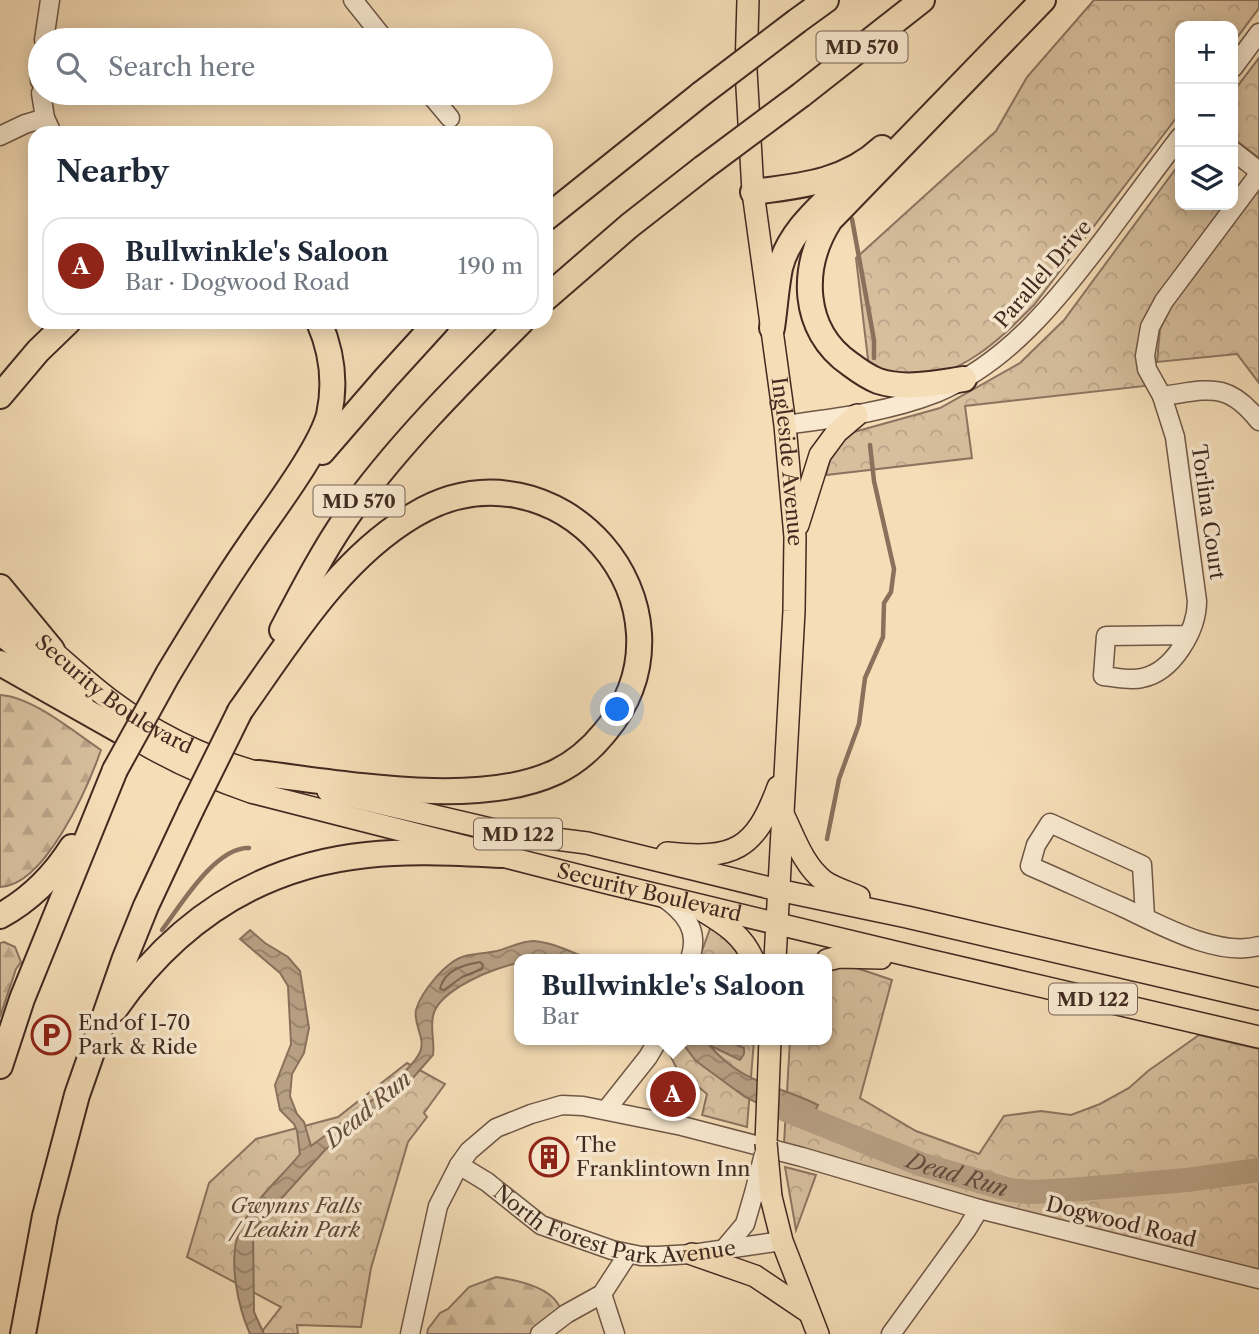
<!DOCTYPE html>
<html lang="en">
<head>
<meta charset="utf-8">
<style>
	:root { --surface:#fff; --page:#f6f6f7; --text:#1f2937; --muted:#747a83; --line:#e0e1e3; --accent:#8f2418 }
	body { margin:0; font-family:"Libre Caslon Text",serif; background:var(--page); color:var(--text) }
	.controls { position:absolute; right:21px; top:21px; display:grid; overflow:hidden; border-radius:14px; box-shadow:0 4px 18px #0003 }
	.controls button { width:63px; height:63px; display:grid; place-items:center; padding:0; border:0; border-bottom:2px solid var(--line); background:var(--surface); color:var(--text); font:35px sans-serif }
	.you { position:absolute; left:618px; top:710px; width:24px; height:24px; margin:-18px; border:5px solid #fff; border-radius:50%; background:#1a73e8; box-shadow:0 0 0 10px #1a73e833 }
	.badge { display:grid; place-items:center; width:46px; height:46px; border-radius:50%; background:var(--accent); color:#fff; font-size:23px; font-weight:700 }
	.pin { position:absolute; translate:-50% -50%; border:4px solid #fff; box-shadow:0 2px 7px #0006 }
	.popup { position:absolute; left:514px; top:954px; width:318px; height:91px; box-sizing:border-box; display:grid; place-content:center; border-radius:14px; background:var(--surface); filter:drop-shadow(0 2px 5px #0005); font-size:23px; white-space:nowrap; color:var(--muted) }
	.popup b { font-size:26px; color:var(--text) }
	.popup::after { content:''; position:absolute; left:50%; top:100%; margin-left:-14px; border:14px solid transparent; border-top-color:var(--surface) }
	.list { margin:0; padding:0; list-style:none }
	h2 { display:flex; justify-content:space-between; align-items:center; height:91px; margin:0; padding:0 28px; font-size:30px }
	h2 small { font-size:23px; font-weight:400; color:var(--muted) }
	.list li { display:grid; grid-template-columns:46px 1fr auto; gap:21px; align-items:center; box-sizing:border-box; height:98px; margin:0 14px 14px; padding:0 14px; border:2px solid var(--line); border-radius:21px }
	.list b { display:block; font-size:26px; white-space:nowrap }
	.list p { margin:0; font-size:23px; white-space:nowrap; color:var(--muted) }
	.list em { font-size:23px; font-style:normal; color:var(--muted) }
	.icon { flex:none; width:38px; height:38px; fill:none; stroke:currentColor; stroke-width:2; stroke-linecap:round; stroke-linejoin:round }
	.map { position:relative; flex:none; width:1259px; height:1334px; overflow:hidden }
	.search { position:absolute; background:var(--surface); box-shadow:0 4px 18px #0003; left:28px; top:28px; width:525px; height:77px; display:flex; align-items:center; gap:18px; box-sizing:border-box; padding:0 24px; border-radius:38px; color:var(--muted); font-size:26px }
	.panel { position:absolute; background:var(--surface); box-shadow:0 4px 18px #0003; left:28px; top:126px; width:525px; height:203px; border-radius:21px }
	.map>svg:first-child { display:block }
	.forest { fill:url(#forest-firs); stroke:#8c7460; stroke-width:2 }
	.park { fill:url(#park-crowns); stroke:#8c7460; stroke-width:2 }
	.water { fill:url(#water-waves); stroke:#89715c; stroke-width:2 }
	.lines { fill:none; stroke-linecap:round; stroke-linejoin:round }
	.shore { stroke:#7d6552; stroke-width:2 }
	.stream { stroke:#89715c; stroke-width:4.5 }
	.river { stroke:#b8a084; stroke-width:24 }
	.minor-casing { stroke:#6f5746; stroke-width:21 }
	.major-casing { stroke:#422a21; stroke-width:24 }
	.highway-casing { stroke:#422a21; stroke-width:28 }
	.minor { stroke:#f8e9d0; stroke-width:18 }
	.major { stroke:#f5ddb7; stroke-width:21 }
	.highway { stroke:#f5ddb7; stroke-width:24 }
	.minor-bridge-casing { stroke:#6f5746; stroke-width:21; stroke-linecap:butt }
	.major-bridge-casing { stroke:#422a21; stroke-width:24; stroke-linecap:butt }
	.highway-bridge-casing { stroke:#422a21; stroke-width:28; stroke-linecap:butt }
	.minor-bridge { stroke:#f8e9d0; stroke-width:18 }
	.major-bridge { stroke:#f5ddb7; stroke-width:21 }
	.highway-bridge { stroke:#f5ddb7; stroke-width:24 }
	.labels { text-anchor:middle; stroke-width:7; stroke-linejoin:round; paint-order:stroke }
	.shield { fill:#f8e9d0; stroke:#796356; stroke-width:2 }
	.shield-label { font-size:19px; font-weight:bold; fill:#422a21 }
	.street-label { font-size:21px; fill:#422a21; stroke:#f8e9d0 }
	.poi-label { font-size:21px; fill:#422a21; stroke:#f8e9d0; text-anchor:start }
	.park-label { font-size:21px; font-style:italic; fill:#60483a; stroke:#f8e9d0 }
	.water-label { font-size:23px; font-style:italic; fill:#654d3f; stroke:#f8e9d0 }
</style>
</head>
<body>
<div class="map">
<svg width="1259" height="1334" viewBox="0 0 1259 1334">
	<defs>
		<pattern id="forest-firs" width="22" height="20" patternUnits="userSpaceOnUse" patternTransform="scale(1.75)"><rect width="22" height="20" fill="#d7bf9e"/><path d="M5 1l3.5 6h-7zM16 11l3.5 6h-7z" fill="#baa488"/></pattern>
		<pattern id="park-crowns" width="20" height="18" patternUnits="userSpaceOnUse" patternTransform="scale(1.75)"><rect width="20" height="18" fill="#d7bf9e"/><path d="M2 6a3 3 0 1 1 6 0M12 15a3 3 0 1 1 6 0" fill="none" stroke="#baa488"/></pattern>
		<pattern id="water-waves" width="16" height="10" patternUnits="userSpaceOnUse" patternTransform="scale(1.75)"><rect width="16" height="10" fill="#b8a084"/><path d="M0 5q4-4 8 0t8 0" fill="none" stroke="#97836c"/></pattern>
	</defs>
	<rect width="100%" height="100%" fill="#f5ddb7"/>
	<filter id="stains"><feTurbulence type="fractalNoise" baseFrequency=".00286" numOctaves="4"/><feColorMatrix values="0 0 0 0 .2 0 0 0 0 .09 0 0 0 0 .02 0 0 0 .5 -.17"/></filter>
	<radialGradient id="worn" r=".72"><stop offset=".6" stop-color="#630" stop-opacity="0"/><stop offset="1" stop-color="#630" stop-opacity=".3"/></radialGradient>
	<g class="forest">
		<path d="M0,695C33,697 74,732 101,750C88,787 45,886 0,887Z"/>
		<polygon points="4,942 15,947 21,962 16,969 0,1017 0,943"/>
		<path d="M496,1277C517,1280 552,1287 560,1308L530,1334H427L428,1329L440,1313L448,1309L469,1287Z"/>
	</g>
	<g class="park">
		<path d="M1094,0H1259V8L1233,43V26H1180V113L1034,305C1000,339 958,381 906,377C894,376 881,371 869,368L856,258L996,131L1027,77Z"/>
		<polygon points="1259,58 1259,158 1233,138 1233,92"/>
		<polygon points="1180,163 1180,205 1226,205 1140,363 1145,386 965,406 972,458 826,475 830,460 841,442 854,432 940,408 1020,363 1064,320"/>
		<polygon points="1256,193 1259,193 1259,383 1237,354 1157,362 1160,329 1171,307"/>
		<polygon points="711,926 739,951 744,959 699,959"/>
		<polygon points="845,964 892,980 860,1098 916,1131 979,1154 1004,1116 1041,1111 1071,1115 1100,1104 1129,1088 1148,1071 1199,1035 1259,1049 1259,1274 1037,1218 784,1144 790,1040 827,1040 827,969"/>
		<polygon points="669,1040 754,1040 747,1127 702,1115 707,1094 677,1069 666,1047"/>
		<polygon points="407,1063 445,1084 424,1113 427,1117 408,1142 371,1268 361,1327 297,1325 298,1334 260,1334 281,1307 187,1257 209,1183 256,1139 338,1117"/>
		<polygon points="785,1167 816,1175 796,1230"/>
	</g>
	<g class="water">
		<path d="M250,930L265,943L288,957L300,971L309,1028L304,1053L292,1074L290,1096L297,1114L304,1122L311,1146C336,1127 409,1077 420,1052C426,1038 413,1025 416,1010C421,992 446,961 465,956C475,954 486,953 497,951C508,948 522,941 533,941C552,942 571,952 589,959H519V963C495,967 438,990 433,1016C430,1029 435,1043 433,1055L404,1088L325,1150L253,1230L254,1312L264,1334H250C238,1307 228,1261 239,1232C250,1203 281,1178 300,1154L297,1131L294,1124L280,1110L275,1085L291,1044L288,986L280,973L240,939Z"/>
		<path d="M680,1040H725L744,1048V1054L740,1060L709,1045C745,1086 774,1083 818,1105L807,1127L745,1097L696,1061Z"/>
	</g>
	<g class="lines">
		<path class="shore" d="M480,962L483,965L482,969L462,977L444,990L440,989C444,970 463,965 480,962Z"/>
		<g class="stream">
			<polyline points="852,219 874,340 874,358"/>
			<polyline points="827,839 839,779 859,724 865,678 883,637 884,603 891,592 894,569 874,481 870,445"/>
			<path d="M162,930C181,905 215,847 249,848"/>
		</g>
		<path class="river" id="s1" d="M779,1107L920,1164L1010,1190L1032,1192L1069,1190L1187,1180L1259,1170"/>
		<defs>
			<g id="minor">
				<polyline points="353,0 385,40"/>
				<polyline points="44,40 50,0"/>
				<polyline points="1233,68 1259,33"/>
				<polyline points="40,71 40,81"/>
				<polyline points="41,93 45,118 52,133"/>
				<polyline points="429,93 450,118"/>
				<polyline points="0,136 25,124 45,118"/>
				<polyline points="1233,151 1259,171"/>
				<path d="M1162,396C1208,390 1227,380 1259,421"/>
				<path d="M785,425C836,418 888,412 936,393C1009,362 1056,301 1103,240C1129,205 1154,171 1180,137"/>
				<path d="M1188,635L1106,636L1103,676C1115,677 1130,681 1142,678C1173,672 1197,630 1197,601L1175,437L1162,396L1147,369L1145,356L1150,327L1164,301L1259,174"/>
				<path d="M661,896C685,912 700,930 690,959"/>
				<path d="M1145,917L1142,865L1050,823L1036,845L1030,866C1060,879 1090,893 1120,906C1157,923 1217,958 1259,946"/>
				<polyline points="606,1110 648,1057 658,1040"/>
				<path id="s2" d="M459,1165L487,1182L541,1225L612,1250L641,1256H658L692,1254L782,1241"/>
				<polyline points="724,1249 745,1224 754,1193"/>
				<polyline points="602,1294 615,1334"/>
				<polyline points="410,1334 438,1206 459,1165 469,1151 496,1128 531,1114 562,1105 583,1106 682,1126 802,1157 979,1209 1259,1279"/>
				<polyline points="540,1334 566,1314 602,1294 628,1254"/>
				<polyline points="891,1334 967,1229 979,1209"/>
			</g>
			<g id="major">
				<path id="s3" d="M748,0L746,70L753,192L785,425L795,537L794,611L775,959"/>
				<polyline points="798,525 820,455 837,432 857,415"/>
				<path id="s4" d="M0,611C40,636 72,671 109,699C158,736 214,762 274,777"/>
				<polyline points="0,634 82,701"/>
				<path id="s5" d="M119,728C160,756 205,776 251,792L608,883L928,960L1259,1037"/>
				<polyline points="328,791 508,833 587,843 778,890 907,917 1259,999"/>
				<path d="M783,814C794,836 803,865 824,881C834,888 848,892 859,897"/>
				<path d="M667,853C734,860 755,850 778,787"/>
				<path d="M703,911C725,924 743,936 753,959"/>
				<polyline points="827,960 839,957 881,958"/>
				<polyline points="766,1143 770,1040"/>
				<polyline points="771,1197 782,1241 818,1334"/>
				<polyline points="692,1254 755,1276 807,1311"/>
			</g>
			<g id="highway">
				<polyline points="797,21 826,0"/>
				<polyline points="801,95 922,0"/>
				<path d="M753,192C801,186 846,182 882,148"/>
				<polyline points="546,218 701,94"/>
				<polyline points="546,298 629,226 703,168"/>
				<path d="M772,328C775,308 776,288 780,268C788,235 815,211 838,189"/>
				<path d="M964,379C936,383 905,390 878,381C868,377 858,370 850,364C801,330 800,267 830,220L1043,0"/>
				<polyline points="0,396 38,351 68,322"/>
				<polyline points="322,452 386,378 437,322"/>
				<polyline points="0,587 52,650"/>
				<path d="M282,630C302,592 322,553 346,518C394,449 461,382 521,322"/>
				<polyline points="0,663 133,738"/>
				<path d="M168,674C195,629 222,585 251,543C272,512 320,449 329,415C336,383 332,352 319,322"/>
				<path d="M240,711C290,641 338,560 414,515C556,430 709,607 605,732C592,748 575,763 556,772C477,809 343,783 258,773"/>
				<path d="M0,916C31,899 53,877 72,847"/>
				<path d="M115,1009C176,922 259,866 367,855C412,850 457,853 501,855"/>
				<polyline points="0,1066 22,999 115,770"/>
				<polyline points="23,1334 45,1216 77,1095 125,958 146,906 191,810"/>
			</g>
		</defs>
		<use href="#minor" class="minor-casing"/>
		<use href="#major" class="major-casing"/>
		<use href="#highway" class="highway-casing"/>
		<use href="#minor" class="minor"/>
		<use href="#major" class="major"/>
		<use href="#highway" class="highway"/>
		<defs>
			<polyline id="minor-bridge" points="754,1193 764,1154"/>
			<polyline id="major-bridge" points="766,1143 771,1197"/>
			<g id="highway-bridge">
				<polyline points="701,94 797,21"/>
				<polyline points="703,168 801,95"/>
				<polyline points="115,770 168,674"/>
				<polyline points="191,810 240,711"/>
			</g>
		</defs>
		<use href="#minor-bridge" class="minor-bridge-casing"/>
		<use href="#major-bridge" class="major-bridge-casing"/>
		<use href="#highway-bridge" class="highway-bridge-casing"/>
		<use href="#minor-bridge" class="minor-bridge"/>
		<use href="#major-bridge" class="major-bridge"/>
		<use href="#highway-bridge" class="highway-bridge"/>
	</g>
	<defs>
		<symbol id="parking-ring" viewBox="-11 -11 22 22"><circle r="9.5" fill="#f8e9d0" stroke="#8f2418" stroke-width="1.5"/><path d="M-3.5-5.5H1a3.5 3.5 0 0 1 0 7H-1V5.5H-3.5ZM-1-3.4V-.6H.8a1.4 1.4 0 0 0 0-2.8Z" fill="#8f2418"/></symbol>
		<symbol id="building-ring" viewBox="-11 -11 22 22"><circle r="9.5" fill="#f8e9d0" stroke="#8f2418" stroke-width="1.5"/><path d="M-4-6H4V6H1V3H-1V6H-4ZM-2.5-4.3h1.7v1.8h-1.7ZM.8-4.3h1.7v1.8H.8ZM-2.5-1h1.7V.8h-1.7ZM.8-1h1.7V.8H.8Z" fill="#8f2418"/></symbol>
	</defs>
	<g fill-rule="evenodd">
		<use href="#parking-ring" x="29" y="1013" width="44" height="44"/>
		<use href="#building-ring" x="527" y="1135" width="44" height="44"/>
	</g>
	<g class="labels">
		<g class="shield">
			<rect x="816.5" y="31.5" width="91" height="31" rx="5"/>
			<rect x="313.5" y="485.5" width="91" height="31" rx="5"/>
			<rect x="474" y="818.5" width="88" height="31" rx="5"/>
			<rect x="1049" y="983.5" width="88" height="31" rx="5"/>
		</g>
		<g class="shield-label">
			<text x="862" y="54">MD 570</text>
			<text x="359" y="508">MD 570</text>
			<text x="518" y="841">MD 122</text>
			<text x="1093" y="1006">MD 122</text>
		</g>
		<g class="street-label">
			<text transform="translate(1043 274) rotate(-49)" y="7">Parallel Drive</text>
			<text dy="7" stroke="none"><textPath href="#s3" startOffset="464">Ingleside Avenue</textPath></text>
			<text transform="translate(1208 512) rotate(82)" y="7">Torlina Court</text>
			<text dy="7" stroke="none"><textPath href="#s4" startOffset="142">Security Boulevard</textPath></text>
			<text dy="7" stroke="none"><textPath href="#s5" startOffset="558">Security Boulevard</textPath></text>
			<text dy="7" stroke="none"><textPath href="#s2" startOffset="173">North Forest Park Avenue</textPath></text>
			<text transform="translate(1121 1222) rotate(14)" y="7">Dogwood Road</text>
		</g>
		<g class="poi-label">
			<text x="78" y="1030">End of I-70<tspan x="78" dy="24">Park &amp; Ride</tspan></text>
			<text x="576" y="1152">The<tspan x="576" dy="24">Franklintown Inn</tspan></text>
		</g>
		<g class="park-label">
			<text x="296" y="1213">Gwynns Falls<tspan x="296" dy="24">/ Leakin Park</tspan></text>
		</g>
		<g class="water-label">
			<text transform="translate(368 1109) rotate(-40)" y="8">Dead Run</text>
			<text dy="8" stroke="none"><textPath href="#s1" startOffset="191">Dead Run</textPath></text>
		</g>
	</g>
	<rect width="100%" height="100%" filter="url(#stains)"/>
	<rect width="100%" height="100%" fill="url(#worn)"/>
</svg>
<div class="controls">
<button>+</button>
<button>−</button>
<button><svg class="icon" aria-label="layers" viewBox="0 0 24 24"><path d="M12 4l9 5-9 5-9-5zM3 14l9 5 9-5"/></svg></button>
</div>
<div class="you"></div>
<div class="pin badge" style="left:673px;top:1094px">A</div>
<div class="popup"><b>Bullwinkle's Saloon</b>Bar</div>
<div class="search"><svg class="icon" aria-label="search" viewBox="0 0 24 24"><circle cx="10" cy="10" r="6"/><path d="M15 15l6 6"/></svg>Search here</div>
<section class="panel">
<h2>Nearby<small></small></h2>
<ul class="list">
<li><span class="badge">A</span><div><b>Bullwinkle's Saloon</b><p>Bar · Dogwood Road</p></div><em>190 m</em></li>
</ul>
</section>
</div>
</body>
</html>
